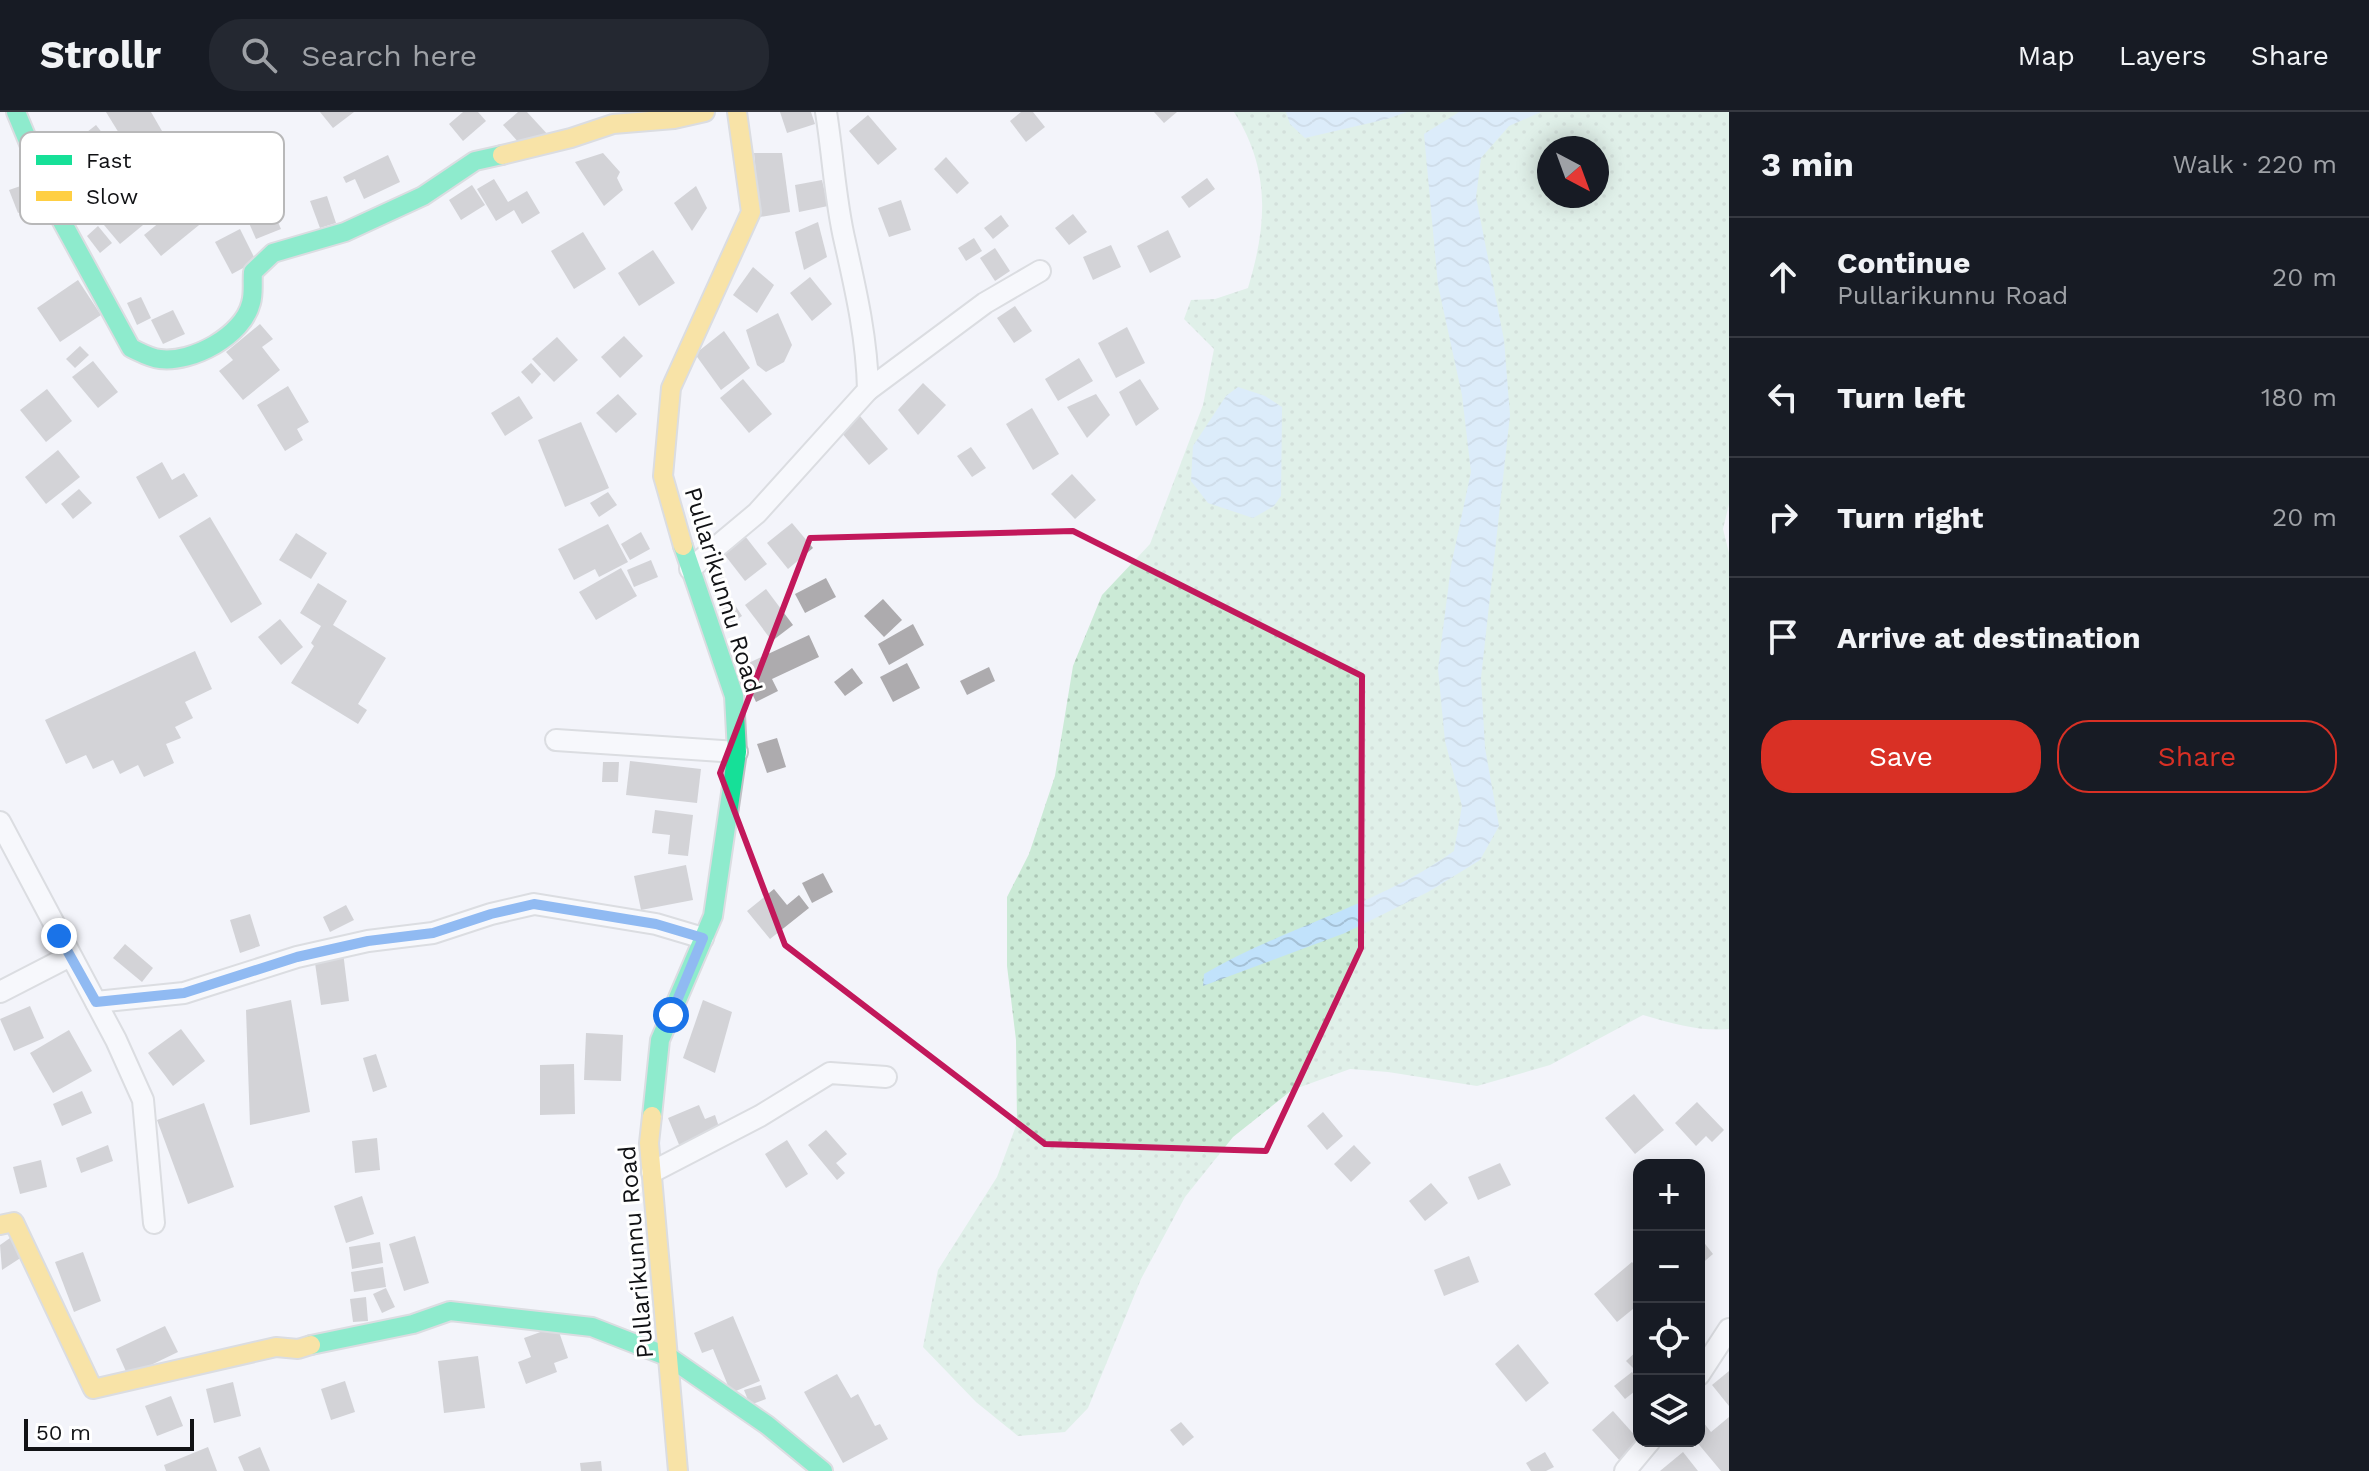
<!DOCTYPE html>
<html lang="en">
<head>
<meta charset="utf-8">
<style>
	:root { --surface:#171b24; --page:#242831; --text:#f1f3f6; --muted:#9ea1a6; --line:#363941; --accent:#d93025 }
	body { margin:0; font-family:"Work Sans",sans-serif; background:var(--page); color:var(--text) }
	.controls { position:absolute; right:24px; bottom:24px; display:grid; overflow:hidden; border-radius:16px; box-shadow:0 4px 20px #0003 }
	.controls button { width:72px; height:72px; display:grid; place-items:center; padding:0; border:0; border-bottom:2px solid var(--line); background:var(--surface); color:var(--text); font:40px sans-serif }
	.compass { position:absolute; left:1537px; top:24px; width:72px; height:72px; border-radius:50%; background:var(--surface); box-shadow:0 4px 20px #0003; rotate:139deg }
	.scale { position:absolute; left:24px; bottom:20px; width:170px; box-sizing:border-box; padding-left:8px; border:4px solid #111215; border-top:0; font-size:22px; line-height:28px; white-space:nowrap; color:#111215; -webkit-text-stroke:6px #fff; paint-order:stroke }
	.stop { position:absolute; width:24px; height:24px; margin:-18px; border:6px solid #1a73e8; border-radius:50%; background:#fff }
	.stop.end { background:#1a73e8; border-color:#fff; box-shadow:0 2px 8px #0008 }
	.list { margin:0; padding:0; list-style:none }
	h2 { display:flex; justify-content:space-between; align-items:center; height:104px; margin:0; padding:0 32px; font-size:34px }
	h2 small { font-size:26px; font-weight:400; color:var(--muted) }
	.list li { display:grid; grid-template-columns:52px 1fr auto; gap:24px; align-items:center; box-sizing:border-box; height:120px; padding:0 32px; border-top:2px solid var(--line) }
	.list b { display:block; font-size:30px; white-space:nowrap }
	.list p { margin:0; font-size:26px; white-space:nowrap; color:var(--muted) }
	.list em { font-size:26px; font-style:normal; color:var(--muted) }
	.actions { display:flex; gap:16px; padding:24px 32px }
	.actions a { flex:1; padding:18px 0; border:2px solid var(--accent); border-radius:32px; text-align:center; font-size:28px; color:var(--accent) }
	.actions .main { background:var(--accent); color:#fff }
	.icon { flex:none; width:44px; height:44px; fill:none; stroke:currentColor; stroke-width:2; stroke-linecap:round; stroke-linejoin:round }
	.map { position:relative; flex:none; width:1729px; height:1359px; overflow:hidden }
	header { display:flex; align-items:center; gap:48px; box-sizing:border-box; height:112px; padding:0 40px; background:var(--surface); border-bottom:2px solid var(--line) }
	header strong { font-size:38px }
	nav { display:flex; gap:44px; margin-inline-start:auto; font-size:28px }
	.search { width:560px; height:72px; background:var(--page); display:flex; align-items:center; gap:20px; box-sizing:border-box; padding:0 28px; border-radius:32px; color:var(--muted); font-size:30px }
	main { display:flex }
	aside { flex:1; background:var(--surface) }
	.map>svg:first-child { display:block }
	.grass { fill:url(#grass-dots); fill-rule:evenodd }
	.water { fill:url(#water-waves) }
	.building { fill:#adabae }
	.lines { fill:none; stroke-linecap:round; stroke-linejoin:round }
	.street-casing { stroke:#bfc0c4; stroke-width:24 }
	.fast-casing { stroke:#bfc0c4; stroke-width:22 }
	.slow-casing { stroke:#bfc0c4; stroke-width:22 }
	.street { stroke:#fdfdfe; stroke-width:20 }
	.fast { stroke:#16e098; stroke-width:18 }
	.slow { stroke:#ffcf43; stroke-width:18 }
	.route { stroke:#1a73e8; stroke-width:10 }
	.marked { fill:none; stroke:#c2185b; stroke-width:6; stroke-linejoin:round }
	.labels { text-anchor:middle; stroke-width:6; stroke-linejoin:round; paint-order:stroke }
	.street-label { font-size:24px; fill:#111215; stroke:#fff }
	.key { fill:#fff; stroke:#b8b8b9; stroke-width:2 }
	.key-label { font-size:22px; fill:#111215 }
</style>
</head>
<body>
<header>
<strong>Strollr</strong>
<div class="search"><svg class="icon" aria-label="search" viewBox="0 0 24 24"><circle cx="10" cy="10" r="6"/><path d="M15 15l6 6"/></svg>Search here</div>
<nav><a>Map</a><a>Layers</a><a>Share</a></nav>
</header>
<main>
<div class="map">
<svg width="1729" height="1359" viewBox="0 0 1729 1359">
	<defs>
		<pattern id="grass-dots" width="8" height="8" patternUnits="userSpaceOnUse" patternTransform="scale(2)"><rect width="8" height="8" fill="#cbead6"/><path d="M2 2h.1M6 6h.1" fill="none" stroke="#adc8b7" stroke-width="1.8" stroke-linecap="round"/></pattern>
		<pattern id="water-waves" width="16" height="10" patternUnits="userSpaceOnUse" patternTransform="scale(2)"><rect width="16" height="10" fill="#c1e2fb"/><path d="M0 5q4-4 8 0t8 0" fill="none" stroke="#a5c1d6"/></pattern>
	</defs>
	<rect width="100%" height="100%" fill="#f3f4fa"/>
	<path class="grass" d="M1234,0H1729V392L1723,417L1729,441V917C1700,920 1671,911 1643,903L1550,953L1477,974L1388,960L1350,957L1292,978L1233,1025L1185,1085L1141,1167L1088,1296L1065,1320L1018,1324L976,1290L923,1235L938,1158L997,1065L1017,1011L1016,928L1007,854V785L1029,742L1055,664L1073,554L1102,483L1150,432L1203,293L1214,237L1184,207L1191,188L1215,187L1248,176C1267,113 1271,58 1234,0ZM1549,36H1597V84H1549Z"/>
	<g class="water">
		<polygon points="1286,0 1407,0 1387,7 1305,26 1290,12"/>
		<path d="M1459,0H1541L1509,14L1481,46L1476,85L1504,228L1510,303L1481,566L1485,636L1499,714L1480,748L1428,780L1345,821L1203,874L1204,862C1284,815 1379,793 1454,739L1462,694L1445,629L1438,557L1451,454L1471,360L1462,283L1438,173L1424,22Z"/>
		<polygon points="1238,275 1265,284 1282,295 1281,384 1274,394 1253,406 1208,391 1191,369 1193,334 1226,284"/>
	</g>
	<g class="building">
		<polygon points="106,0 151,0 162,19 130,39"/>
		<polygon points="320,0 354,0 333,16"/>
		<polygon points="463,0 478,0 486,9 463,29 449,12"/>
		<polygon points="518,0 527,0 550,25 520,32 503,13"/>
		<polygon points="780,0 811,0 815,12 787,21"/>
		<polygon points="1021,0 1033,0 1045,15 1026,30 1010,9"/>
		<polygon points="1154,0 1177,0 1164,11"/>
		<polygon points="868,3 897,37 878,53 849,19"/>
		<polygon points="96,13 118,41 72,77 50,49"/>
		<polygon points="603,41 620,60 617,66 623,78 604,94 575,50"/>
		<polygon points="754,41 782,41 790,100 760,105"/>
		<polygon points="388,43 400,70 364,87 355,67 346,71 343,65"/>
		<polygon points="946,45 969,71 957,82 934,57"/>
		<polygon points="1207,66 1215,77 1189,96 1181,85"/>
		<polygon points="494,67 508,90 527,79 540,101 522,112 514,98 496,109 477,77"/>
		<polygon points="822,68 828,94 799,100 795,73"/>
		<polygon points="35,69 43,91 18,101 9,78"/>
		<polygon points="472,73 485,93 461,108 449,88"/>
		<polygon points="696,74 707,96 692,119 674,91"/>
		<polygon points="144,81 160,99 120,132 104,113"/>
		<polygon points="327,84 336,111 320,116 310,89"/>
		<polygon points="187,88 204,109 161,144 144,123"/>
		<polygon points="901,88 911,118 889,125 878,96"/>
		<polygon points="274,101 281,117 256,127 249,111"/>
		<polygon points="1073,102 1087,120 1069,133 1055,116"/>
		<polygon points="1001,103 1009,114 993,127 984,116"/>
		<polygon points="818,110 827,145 804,158 795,120"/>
		<polygon points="98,114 112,131 100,141 87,124"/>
		<polygon points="240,117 256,149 232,162 215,130"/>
		<polygon points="1168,118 1181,145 1150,161 1137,134"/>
		<polygon points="583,120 606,157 574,177 551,139"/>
		<polygon points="974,126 982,139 966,149 958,136"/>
		<polygon points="1111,133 1121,155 1093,168 1083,145"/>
		<polygon points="995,136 1010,159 995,169 980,146"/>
		<polygon points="653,138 675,171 639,194 618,161"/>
		<polygon points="753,155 774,173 757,201 733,183"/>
		<polygon points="810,165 832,192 812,209 790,181"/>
		<polygon points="78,168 101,203 60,230 37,196"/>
		<polygon points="141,185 151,206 137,213 127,191"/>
		<polygon points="1015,194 1032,219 1014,231 997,206"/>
		<polygon points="173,198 185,222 163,232 151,208"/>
		<polygon points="778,201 792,233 784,250 766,260 757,253 746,218"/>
		<polygon points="260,212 273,227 262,235 280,258 243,288 219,259 233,248 226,240"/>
		<polygon points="1127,215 1145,251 1116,266 1098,231"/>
		<polygon points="724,219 750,256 721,278 695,242"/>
		<polygon points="624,224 643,244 620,266 601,245"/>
		<polygon points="557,225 578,248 554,270 532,247"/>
		<polygon points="80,234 89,243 75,256 66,247"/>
		<polygon points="1079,246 1093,269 1058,289 1045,267"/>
		<polygon points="93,249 118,280 98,296 72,265"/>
		<polygon points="531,251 541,262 532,272 521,260"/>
		<polygon points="743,267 772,302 749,321 720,286"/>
		<polygon points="1140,267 1159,297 1136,314 1119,280"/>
		<polygon points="923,271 946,293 918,323 898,298"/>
		<polygon points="288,274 309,310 297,317 303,328 285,339 257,293"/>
		<polygon points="47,277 72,309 46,330 20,298"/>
		<polygon points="618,282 637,302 616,321 596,301"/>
		<polygon points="1096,282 1110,303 1087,326 1067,295"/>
		<polygon points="519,284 533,306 505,324 491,301"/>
		<polygon points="1032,296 1059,342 1033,358 1006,312"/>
		<polygon points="860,304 888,337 869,353 841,320"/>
		<polygon points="581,310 609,376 565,395 538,328"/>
		<polygon points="971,335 986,356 972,365 957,344"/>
		<polygon points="58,338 80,365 46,392 25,365"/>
		<polygon points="162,350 172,368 184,361 198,384 159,407 136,365"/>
		<polygon points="1072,362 1096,388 1075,407 1051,382"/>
		<polygon points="79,377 92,391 73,407 61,392"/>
		<polygon points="608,380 617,393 599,405 590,391"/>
		<polygon points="210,405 262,492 231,511 179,424"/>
		<polygon points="792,411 813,436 788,457 767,431"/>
		<polygon points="608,412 628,450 599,465 595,457 574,468 558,437"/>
		<polygon points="641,420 650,437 630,448 621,432"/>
		<polygon points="296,421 327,441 311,467 279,448"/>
		<polygon points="745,424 767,452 745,469 724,442"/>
		<polygon points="718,447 724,467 711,470 705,451"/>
		<polygon points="651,448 658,465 634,475 627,458"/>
		<polygon points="621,456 637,484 596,508 579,480"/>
		<polygon points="826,466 836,485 805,501 795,482"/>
		<polygon points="318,471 347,489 333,513 386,546 358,592 367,598 358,612 291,571 314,534 311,531 321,514 300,501"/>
		<polygon points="766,477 793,513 772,529 745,493"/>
		<polygon points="883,487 902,508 884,525 864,504"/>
		<polygon points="733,490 742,504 731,511 722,497"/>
		<polygon points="280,507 303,535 281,553 258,525"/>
		<polygon points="913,512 924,533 889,553 878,532"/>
		<polygon points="809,523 819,545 772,567 778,579 756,590 740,555"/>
		<polygon points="195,539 212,577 185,590 193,606 175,615 181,626 166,632 174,651 144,665 138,653 120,662 113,648 93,657 86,643 66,652 45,608"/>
		<polygon points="907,551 920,576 893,590 880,565"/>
		<polygon points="989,555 995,569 967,583 960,569"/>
		<polygon points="852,556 863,571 845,584 834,570"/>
		<polygon points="777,626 786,655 767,661 757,632"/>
		<polygon points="630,649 701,657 697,691 626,683"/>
		<polygon points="603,650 619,650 618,670 602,670"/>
		<polygon points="655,698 693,703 688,744 668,742 670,723 652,721"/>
		<polygon points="686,753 693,788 641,798 634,764"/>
		<polygon points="823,761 833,780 812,791 802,771"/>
		<polygon points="774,777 787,793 799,783 809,796 770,827 747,799"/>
		<polygon points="346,793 354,808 330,820 323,805"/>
		<polygon points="250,802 260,834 240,841 230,808"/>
		<polygon points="125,832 153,856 142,870 113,846"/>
		<polygon points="343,840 349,889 321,893 314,844"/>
		<polygon points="291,888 310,1000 250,1013 246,898"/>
		<polygon points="703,888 732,900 715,961 683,946"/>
		<polygon points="30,894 44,926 14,939 0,907"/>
		<polygon points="181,917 205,949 173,974 148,941"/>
		<polygon points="69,918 92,959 53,981 30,941"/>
		<polygon points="586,921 623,923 621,969 584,968"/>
		<polygon points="376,942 387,975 373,980 363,946"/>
		<polygon points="574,952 575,1002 540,1003 540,953"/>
		<polygon points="82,979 92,1001 62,1014 53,992"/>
		<polygon points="1634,982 1664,1018 1635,1042 1605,1006"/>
		<polygon points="1697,990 1724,1018 1712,1030 1706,1024 1696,1034 1675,1011"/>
		<polygon points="204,991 234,1075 188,1092 157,1008"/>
		<polygon points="699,993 705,1007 715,1003 720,1018 680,1035 668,1006"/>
		<polygon points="1323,1000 1343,1024 1327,1038 1307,1014"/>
		<polygon points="826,1018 847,1042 836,1051 845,1061 837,1068 808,1033"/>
		<polygon points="377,1026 380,1058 355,1061 352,1029"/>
		<polygon points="787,1028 808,1062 786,1076 765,1042"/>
		<polygon points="108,1033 113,1049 81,1061 76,1046"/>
		<polygon points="1354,1033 1371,1051 1351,1070 1334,1052"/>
		<polygon points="41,1048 47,1075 20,1082 13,1055"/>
		<polygon points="1500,1051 1511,1073 1478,1088 1468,1065"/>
		<polygon points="1431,1071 1448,1091 1425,1109 1409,1089"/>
		<polygon points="362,1084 374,1122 346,1131 334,1094"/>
		<polygon points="415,1124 429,1171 404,1179 389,1132"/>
		<polygon points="10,1126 22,1145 2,1158 0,1133"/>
		<polygon points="1702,1128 1713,1142 1699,1154 1699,1131"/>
		<polygon points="380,1130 383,1151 352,1157 349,1135"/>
		<polygon points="83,1140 101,1189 74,1200 55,1150"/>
		<polygon points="1469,1144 1479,1170 1444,1184 1434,1158"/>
		<polygon points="1632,1150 1639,1159 1639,1192 1617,1210 1594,1182"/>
		<polygon points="383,1155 386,1175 354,1180 351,1160"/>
		<polygon points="386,1176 395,1195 382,1201 373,1182"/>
		<polygon points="366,1185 368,1209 353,1210 350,1187"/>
		<polygon points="733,1204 760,1269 731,1281 713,1237 702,1241 694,1221"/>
		<polygon points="165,1214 178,1240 128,1264 116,1237"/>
		<polygon points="557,1214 568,1246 554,1251 557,1260 526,1272 518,1250 531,1245 524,1226"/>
		<polygon points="1518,1232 1549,1271 1526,1290 1495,1252"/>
		<polygon points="1639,1237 1639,1262 1626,1249"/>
		<polygon points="478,1244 485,1296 444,1301 438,1249"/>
		<polygon points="1729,1259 1729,1294 1712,1273"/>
		<polygon points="1632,1260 1639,1269 1639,1276 1625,1287 1614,1274"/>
		<polygon points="837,1262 851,1286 858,1282 875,1314 880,1312 888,1327 843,1351 804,1280"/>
		<polygon points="345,1269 355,1300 331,1308 321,1277"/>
		<polygon points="233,1270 241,1304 214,1311 206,1277"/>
		<polygon points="761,1273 766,1287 750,1293 744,1278"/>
		<polygon points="171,1284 183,1314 157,1324 145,1294"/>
		<polygon points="1613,1299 1639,1328 1621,1350 1592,1318"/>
		<polygon points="1699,1305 1711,1320 1729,1305 1729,1359 1721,1359 1696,1329 1699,1329"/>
		<polygon points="1181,1310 1194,1325 1183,1334 1170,1318"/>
		<polygon points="208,1335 217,1359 166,1359 164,1353"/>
		<polygon points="260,1335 270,1359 244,1359 238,1345"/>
		<polygon points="1545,1340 1554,1355 1546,1359 1531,1359 1526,1351"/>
		<polygon points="1683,1340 1698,1359 1660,1359"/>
		<polygon points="601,1349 602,1359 581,1359 580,1351"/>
	</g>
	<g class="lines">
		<defs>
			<g id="street">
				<polyline points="868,278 985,191 1040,159"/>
				<path d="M690,457L757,401L868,278C867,227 856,179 845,130C835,88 833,43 826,0"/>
				<polyline points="556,628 737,640"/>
				<polyline points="0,710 116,928 143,988 154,1111"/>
				<polyline points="0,880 70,844"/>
				<polyline points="96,890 184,881 297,845 368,829 433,821 491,802 534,792 656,812 703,826"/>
				<polyline points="652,1060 760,1004 830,961 886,965"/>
				<polyline points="1699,1263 1729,1217"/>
				<polyline points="1625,1359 1650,1329"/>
			</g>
			<g id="fast">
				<path d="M16,0L59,104L131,236C140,240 150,246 160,247C192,251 243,224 251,191C254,181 252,170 253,160L273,141L345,120L423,84L475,49L502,43"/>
				<polyline points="652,1004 660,928 713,804 737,640 734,584 683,434"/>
				<polyline points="311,1233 413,1212 450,1199 592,1215 669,1245 767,1313 823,1359"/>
			</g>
			<g id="slow">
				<polyline points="502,43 571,26 613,12 674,7 705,0"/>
				<polyline points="683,434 663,364 671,276 751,100 737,0"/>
				<polyline points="652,1004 649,1031 678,1359"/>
				<polyline points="0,1113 14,1110 93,1277 276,1235 298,1237 311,1233"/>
			</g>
		</defs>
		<use href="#street" class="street-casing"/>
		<use href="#fast" class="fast-casing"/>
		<use href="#slow" class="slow-casing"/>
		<use href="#street" class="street"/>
		<use href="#fast" class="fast"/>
		<use href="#slow" class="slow"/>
	</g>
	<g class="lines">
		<polyline class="route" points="59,824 96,890 184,881 297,845 368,829 433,821 491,802 534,792 656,812 703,826 671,903"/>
	</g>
	<path d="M0 0H1729V1359H0ZM1073,419L1362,564L1361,836L1266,1039L1045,1032L785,833L720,661L810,426Z" fill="#f3f4fa" fill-opacity=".55" fill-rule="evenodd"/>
	<path class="marked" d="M1073,419L1362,564L1361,836L1266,1039L1045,1032L785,833L720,661L810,426Z"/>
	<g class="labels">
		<g class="street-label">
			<text transform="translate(723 478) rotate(73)" y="8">Pullarikunnu Road</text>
			<text transform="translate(636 1140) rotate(-95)" y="8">Pullarikunnu Road</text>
		</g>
	</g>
	<rect x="20" y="20" width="264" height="92" rx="12" class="key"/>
	<rect x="36" y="43" width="36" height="10" fill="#16e098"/>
	<rect x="36" y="79" width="36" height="10" fill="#ffcf43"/>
	<g class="key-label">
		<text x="86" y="56">Fast</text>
		<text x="86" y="92">Slow</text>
	</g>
</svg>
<div class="controls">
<button>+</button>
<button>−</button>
<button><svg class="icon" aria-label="locate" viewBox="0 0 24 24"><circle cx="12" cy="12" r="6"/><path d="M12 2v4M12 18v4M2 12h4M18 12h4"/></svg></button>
<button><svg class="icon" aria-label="layers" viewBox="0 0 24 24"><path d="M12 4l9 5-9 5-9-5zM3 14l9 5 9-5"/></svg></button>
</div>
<svg class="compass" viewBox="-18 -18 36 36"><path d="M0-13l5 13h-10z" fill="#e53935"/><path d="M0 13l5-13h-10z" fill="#9ea1a6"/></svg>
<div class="scale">50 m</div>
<div class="stop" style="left:671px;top:903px"></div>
<div class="stop end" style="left:59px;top:824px"></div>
</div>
<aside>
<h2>3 min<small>Walk · 220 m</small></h2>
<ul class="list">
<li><svg class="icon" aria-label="ahead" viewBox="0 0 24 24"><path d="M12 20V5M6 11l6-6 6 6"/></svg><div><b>Continue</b><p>Pullarikunnu Road</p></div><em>20 m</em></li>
<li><svg class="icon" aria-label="left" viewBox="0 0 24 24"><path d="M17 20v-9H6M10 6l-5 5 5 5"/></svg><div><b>Turn left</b></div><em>180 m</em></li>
<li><svg class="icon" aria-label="right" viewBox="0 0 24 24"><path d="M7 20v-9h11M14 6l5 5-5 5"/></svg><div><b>Turn right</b></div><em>20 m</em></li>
<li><svg class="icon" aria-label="arrive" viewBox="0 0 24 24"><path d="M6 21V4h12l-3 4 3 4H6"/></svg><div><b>Arrive at destination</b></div></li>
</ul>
<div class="actions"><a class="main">Save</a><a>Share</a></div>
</aside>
</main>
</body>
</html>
